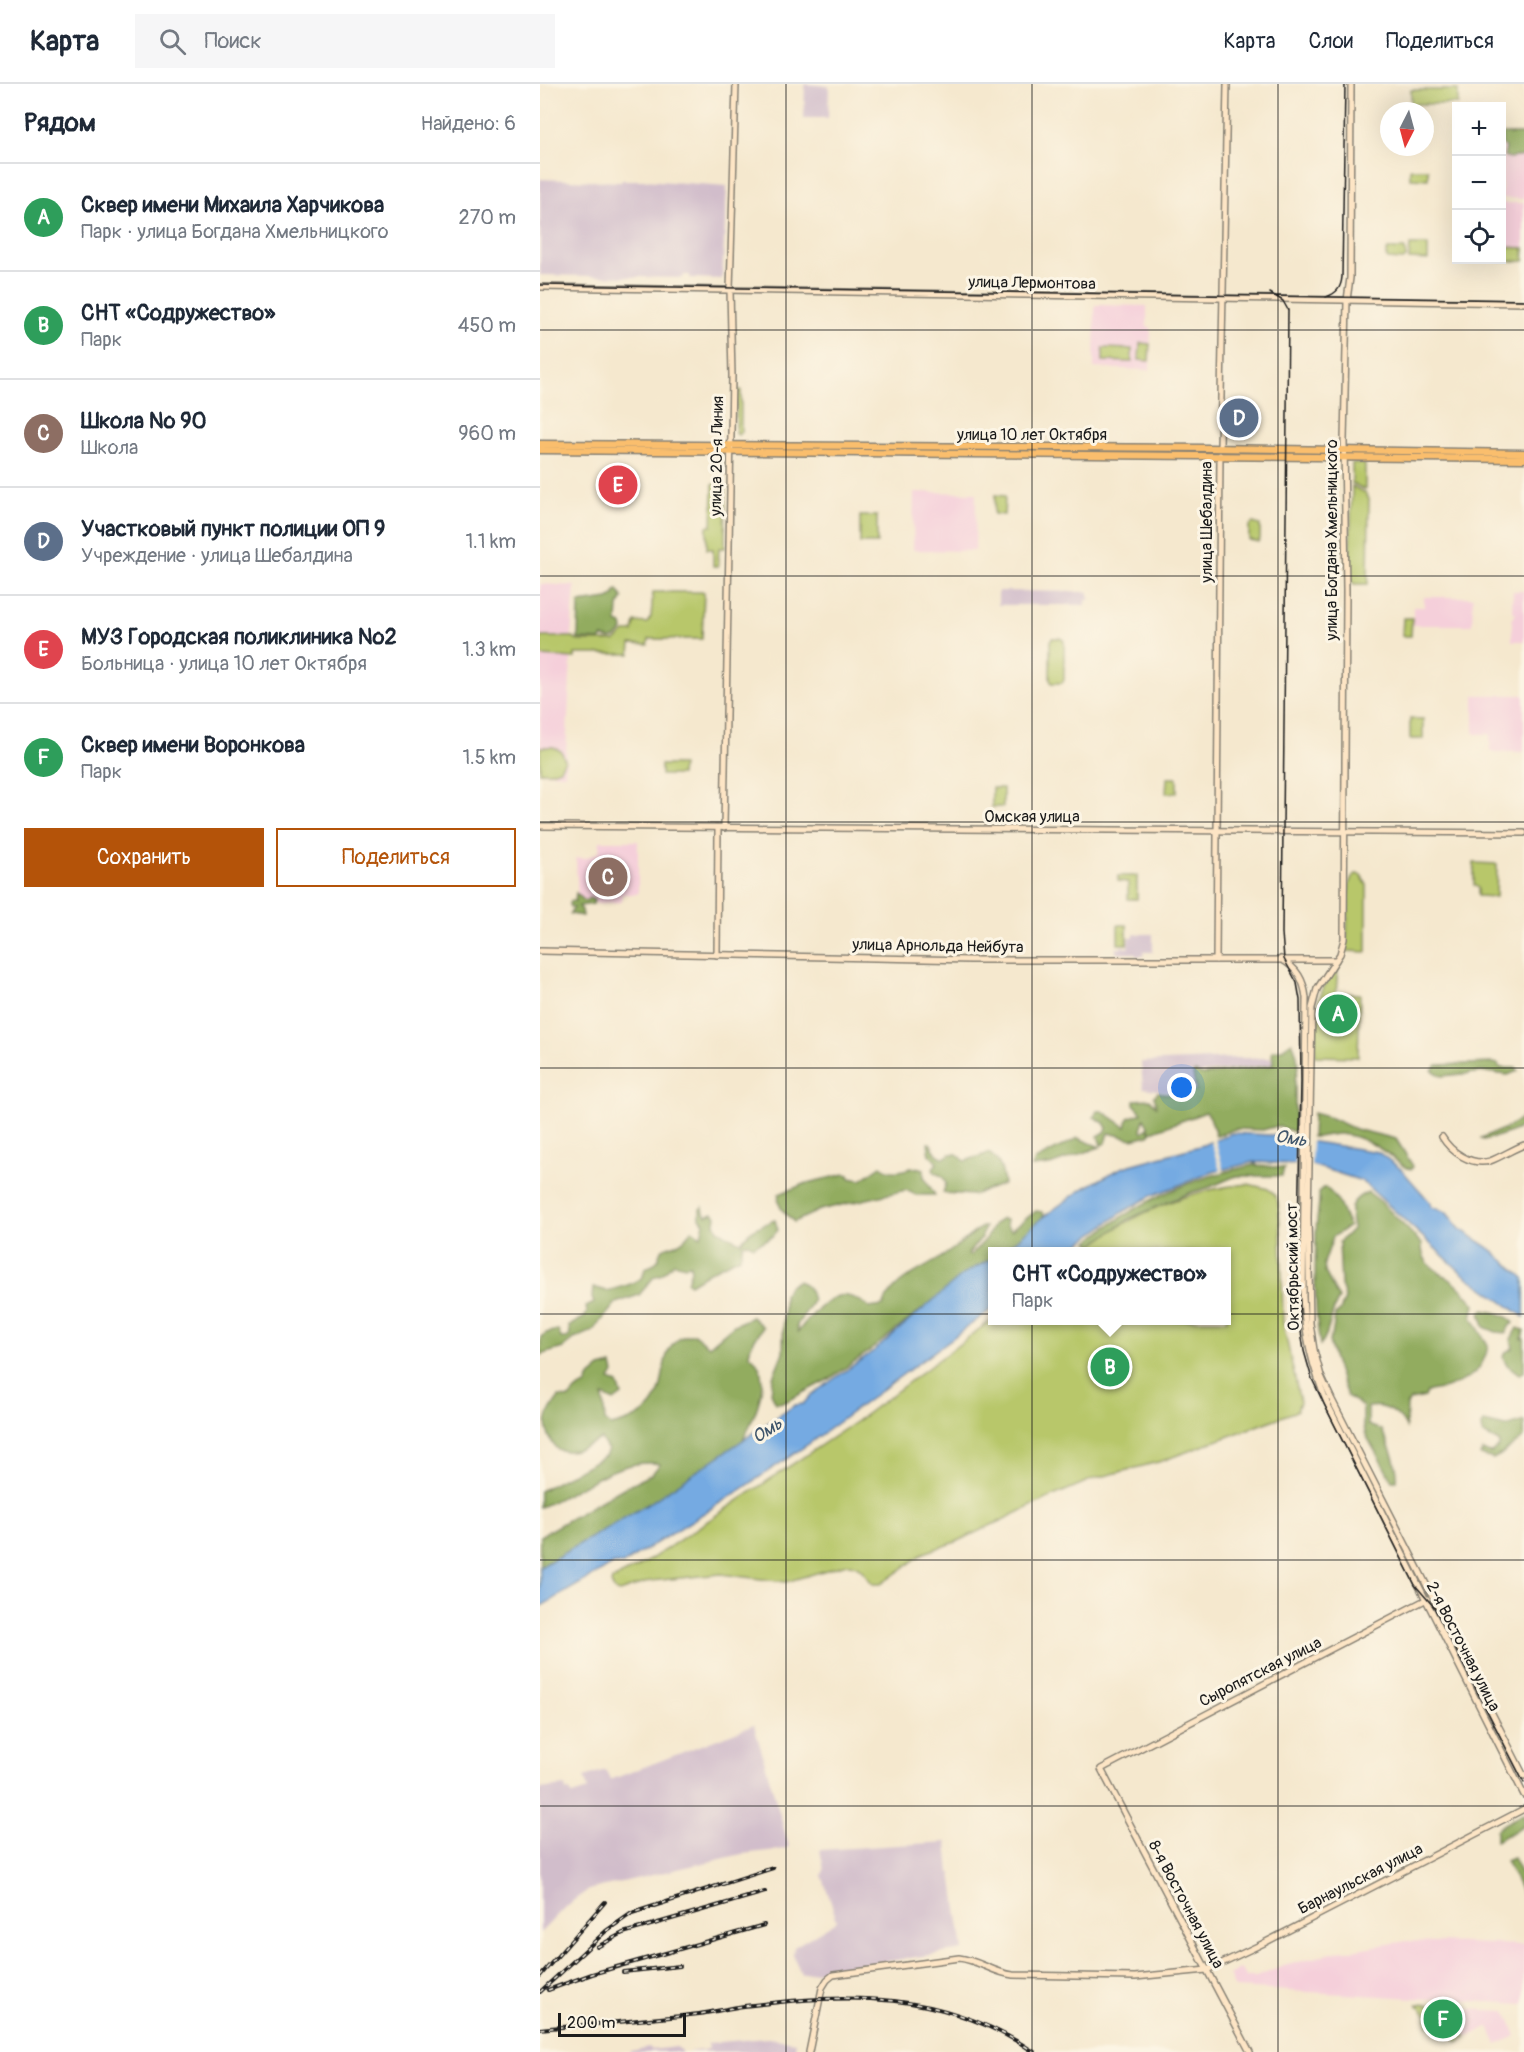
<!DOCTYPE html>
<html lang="ru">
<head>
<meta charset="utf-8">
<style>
	:root { --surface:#fff; --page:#f6f6f7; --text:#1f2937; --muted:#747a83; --line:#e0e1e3; --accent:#b45309 }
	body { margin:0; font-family:Pangolin,sans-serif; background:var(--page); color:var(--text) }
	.controls { position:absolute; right:18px; top:18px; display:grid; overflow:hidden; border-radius:0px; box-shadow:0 6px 24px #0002 }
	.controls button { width:54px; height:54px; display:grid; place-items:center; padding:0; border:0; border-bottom:2px solid var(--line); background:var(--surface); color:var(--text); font:30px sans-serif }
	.compass { position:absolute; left:840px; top:18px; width:54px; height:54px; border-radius:50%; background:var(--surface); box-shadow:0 6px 24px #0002; rotate:186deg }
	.scale { position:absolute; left:18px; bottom:15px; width:128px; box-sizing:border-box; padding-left:6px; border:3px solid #1c1c1c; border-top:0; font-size:16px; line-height:21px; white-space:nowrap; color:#1c1c1c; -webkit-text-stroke:4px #fcf5e5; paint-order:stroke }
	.you { position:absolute; left:642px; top:1004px; width:21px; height:21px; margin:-15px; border:4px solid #fff; border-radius:50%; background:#1a73e8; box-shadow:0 0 0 9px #1a73e833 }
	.badge { display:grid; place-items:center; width:39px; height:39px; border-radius:50%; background:var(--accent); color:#fff; font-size:20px; font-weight:700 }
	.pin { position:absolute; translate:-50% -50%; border:3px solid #fff; box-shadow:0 2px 6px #0006 }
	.popup { position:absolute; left:448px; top:1163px; width:243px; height:78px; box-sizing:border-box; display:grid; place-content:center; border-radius:0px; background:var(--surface); filter:drop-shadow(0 2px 4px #0005); font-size:20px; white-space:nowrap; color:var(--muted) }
	.popup b { font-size:22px; color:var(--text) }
	.popup::after { content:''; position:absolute; left:50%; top:100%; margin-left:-12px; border:12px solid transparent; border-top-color:var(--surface) }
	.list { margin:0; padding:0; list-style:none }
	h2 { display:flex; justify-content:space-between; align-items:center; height:78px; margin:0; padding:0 24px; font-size:26px }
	h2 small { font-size:20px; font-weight:400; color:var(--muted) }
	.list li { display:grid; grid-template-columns:39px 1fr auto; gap:18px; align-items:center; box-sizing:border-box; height:108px; padding:0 24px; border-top:2px solid var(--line) }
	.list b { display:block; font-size:22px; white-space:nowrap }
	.list p { margin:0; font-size:20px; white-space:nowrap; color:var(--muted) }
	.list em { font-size:20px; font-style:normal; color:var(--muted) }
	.actions { display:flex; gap:12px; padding:18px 24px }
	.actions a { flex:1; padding:14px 0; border:2px solid var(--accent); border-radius:0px; text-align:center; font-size:21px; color:var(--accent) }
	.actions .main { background:var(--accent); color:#fff }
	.icon { flex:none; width:33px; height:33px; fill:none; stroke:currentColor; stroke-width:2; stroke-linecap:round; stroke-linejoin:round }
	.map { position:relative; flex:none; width:984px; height:1968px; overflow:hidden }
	header { display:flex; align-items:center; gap:36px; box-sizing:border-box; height:84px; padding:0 30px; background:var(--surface); border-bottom:2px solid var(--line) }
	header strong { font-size:28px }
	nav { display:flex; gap:33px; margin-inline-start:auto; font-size:21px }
	.search { width:420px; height:54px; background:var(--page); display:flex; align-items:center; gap:15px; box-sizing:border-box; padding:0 21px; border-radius:0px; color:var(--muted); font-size:22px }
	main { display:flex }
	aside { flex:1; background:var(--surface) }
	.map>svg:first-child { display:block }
	.built { fill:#f5cfda }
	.industrial { fill:#d1bdcb }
	.green { fill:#b8c76a; stroke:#6a7243; stroke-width:1.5 }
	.forest { fill:#92ac5e; stroke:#57643d; stroke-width:1.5 }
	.water { fill:#74aae2; stroke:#48637f; stroke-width:1.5 }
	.pier { fill:#f5e8ce }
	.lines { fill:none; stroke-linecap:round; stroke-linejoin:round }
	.secondary-casing { stroke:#888275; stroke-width:8 }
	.primary-casing { stroke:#888275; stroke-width:9 }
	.secondary { stroke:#fde5c5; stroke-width:5 }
	.primary { stroke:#fabe6d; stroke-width:6 }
	.tram { stroke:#1c1c1c; stroke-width:1.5 }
	.rail-casing { stroke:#1c1c1c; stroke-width:4 }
	.rail { stroke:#fcf5e5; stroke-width:1.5; stroke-dasharray:4.5; stroke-linecap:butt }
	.grid { fill:none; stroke:#1c1c1c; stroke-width:1.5; stroke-opacity:0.55 }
	.labels { text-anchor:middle; stroke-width:6; stroke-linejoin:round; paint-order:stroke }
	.street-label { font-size:16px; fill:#1c1c1c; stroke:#fcf5e5 }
	.water-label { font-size:18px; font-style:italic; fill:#3f556b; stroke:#fcf5e5 }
</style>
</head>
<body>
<header>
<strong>Карта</strong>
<div class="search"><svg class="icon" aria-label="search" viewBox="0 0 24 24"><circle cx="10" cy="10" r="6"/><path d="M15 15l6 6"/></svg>Поиск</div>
<nav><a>Карта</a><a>Слои</a><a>Поделиться</a></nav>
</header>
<main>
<aside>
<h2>Рядом<small>Найдено: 6</small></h2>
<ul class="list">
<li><span class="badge" style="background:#2e9e5b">A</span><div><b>Сквер имени Михаила Харчикова</b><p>Парк · улица Богдана Хмельницкого</p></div><em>270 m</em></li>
<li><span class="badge" style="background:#2e9e5b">B</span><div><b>СНТ «Содружество»</b><p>Парк</p></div><em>450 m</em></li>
<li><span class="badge" style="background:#8d6e63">C</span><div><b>Школа № 90</b><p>Школа</p></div><em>960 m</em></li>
<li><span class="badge" style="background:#5c6f8a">D</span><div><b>Участковый пункт полиции ОП 9</b><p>Учреждение · улица Шебалдина</p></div><em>1.1 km</em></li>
<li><span class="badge" style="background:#e0444e">E</span><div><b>МУЗ Городская поликлиника №2</b><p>Больница · улица 10 лет Октября</p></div><em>1.3 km</em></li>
<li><span class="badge" style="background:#2e9e5b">F</span><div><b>Сквер имени Воронкова</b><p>Парк</p></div><em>1.5 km</em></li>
</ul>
<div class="actions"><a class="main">Сохранить</a><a>Поделиться</a></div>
</aside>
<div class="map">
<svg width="984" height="1968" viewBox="0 0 984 1968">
	<rect width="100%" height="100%" fill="#fcf5e5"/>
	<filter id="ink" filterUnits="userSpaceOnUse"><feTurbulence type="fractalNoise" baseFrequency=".0167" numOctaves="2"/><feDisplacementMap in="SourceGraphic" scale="12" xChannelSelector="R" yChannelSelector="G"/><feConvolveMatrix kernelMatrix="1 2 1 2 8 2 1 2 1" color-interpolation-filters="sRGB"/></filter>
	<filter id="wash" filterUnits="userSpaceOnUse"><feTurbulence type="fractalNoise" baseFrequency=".008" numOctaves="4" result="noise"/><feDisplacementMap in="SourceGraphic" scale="24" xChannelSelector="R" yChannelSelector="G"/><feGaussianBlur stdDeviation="1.35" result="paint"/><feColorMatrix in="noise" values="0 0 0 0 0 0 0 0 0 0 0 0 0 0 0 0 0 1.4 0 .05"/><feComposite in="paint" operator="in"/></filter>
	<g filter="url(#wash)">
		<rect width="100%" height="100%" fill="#f5e8ce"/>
		<g class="built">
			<polygon points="962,49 984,49 984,115 962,114"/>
			<rect x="962" y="119" width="22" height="44"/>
			<polygon points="555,221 607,222 607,243 611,243 610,286 554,284"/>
			<polygon points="374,408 436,409 435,467 373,466"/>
			<polygon points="0,500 35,502 31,552 0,552"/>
			<polygon points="973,507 984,507 984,557 972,557 972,536 976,530 972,526"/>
			<polygon points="884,513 933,513 932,541 873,541 873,523 884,523"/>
			<polygon points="0,573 31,574 25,690 0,689"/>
			<polygon points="934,611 984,611 984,668 950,668 950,650 934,650"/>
			<polygon points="60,757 98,757 98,810 82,810 82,818 38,820 36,774 46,774 59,768"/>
			<polygon points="867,1857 984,1861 984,1920 695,1904 689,1891 701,1884 705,1893 716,1893 744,1882 803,1866 811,1866"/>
			<polygon points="926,1925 966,1927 976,1952 957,1961 949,1943 928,1953 918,1940"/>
		</g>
		<g class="industrial">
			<polygon points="265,0 289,2 288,34 264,34"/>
			<polygon points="0,95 81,98 82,96 104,96 187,102 182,195 150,194 150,191 144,191 143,194 0,191"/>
			<polygon points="458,507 549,508 549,516 546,516 546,521 458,521"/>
			<polygon points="594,850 613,850 613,868 604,868 604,872 596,872 596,869 576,869 576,864 581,864 581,862 588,864 589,853 594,853"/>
			<polygon points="696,974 731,974 732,980 662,989 654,1007 637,1009 603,1004 601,978"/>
			<polygon points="214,1641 249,1762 245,1765 202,1770 48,1806 27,1821 0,1849 0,1705 25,1702 26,1707 30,1706 32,1711 48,1706 44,1693 65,1686 70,1696"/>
			<polygon points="407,1758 410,1789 412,1789 423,1866 261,1890 253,1871 254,1863 297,1837 282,1791 284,1786 280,1766"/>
			<polygon points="228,1954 256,1958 254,1968 147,1968 169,1965 168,1959"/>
			<polygon points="109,1963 112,1966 137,1963 142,1968 87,1968"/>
		</g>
		<g class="green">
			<rect x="871" y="6" width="47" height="14"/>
			<polygon points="870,85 888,85 888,95 870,94"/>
			<polygon points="870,161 888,161 888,176 869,175"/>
			<polygon points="962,163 984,164 984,177 958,177 962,176"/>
			<polygon points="848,165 865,165 866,174 863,176 848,175 846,172"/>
			<polygon points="600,259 610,260 609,277 599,276"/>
			<polygon points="563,264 592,265 592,278 563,277"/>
			<polygon points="196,306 201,306 201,348 198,351 196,349"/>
			<polygon points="812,379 825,380 825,406 812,399"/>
			<polygon points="173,400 186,402 185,464 179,464 178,482 173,482 173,465 167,465 167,442 172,442"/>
			<polygon points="812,402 825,409 829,415 828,500 814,500 809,494"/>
			<polygon points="455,411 465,412 464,431 454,430"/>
			<rect x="320" y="432" width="17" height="27"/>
			<polygon points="713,439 720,441 720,455 718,458 709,456 709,442"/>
			<polygon points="113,508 164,508 162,555 109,555 108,561 91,560 90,570 35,570 35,574 0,572 0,553 33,553 38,557 75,557 85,548 93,548 95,538 107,539 111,533"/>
			<polygon points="863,534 872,534 871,552 862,552"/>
			<polygon points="512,554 521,554 524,557 524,596 522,599 512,599 510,596 510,557"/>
			<rect x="870" y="635" width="13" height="20"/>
			<polygon points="0,663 13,663 21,667 25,676 20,685 11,688 0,688"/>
			<polygon points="121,681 142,681 141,691 121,691"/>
			<polygon points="627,694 637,694 637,709 626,709"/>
			<rect x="452" y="704" width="11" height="19"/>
			<polygon points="934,779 957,780 956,813 938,812 938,804 934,801"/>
			<polygon points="816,790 821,791 827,801 827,868 806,867 809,800 812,793"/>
			<polygon points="578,792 597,792 597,815 588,815 588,798 578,797"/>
			<rect x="578" y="841" width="9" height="19"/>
			<path d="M798,883L796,909L820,910L818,973L775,972C776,940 773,907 798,883Z"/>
			<path d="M708,1100L728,1105L734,1110L738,1118L741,1150L743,1239L760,1318L757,1326L754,1328L622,1377L553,1395L504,1416L416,1458L384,1469L341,1500H333C324,1491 322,1480 307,1480L246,1498L181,1490L111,1497L79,1508L74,1506L71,1500L72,1496L105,1479L317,1337L453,1235V1236H687V1168L542,1167C591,1131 647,1105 708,1100Z"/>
			<polygon points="877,1920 926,1923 917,1939 926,1953 917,1958 906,1947 887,1940 887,1931"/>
		</g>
		<g class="forest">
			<polygon points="962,50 984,50 984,72 969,74 964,72 966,64 962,60"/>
			<path d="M78,506L83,514L78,522L77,539L82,541L83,546C76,553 75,558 63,553L60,556L38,555L39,519L68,515L74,512L75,507Z"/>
			<polygon points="72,785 77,785 78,799 69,800 68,797 57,797 55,791 60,792 65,788 67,791 76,793 76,790"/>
			<polygon points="36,809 45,817 49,814 54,816 53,820 39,822 42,826 43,832 30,830 34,823 30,823 29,820 30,817 35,817"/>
			<path d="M752,958C758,969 760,984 755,995V1048L737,1042L723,1046L695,1045L676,1052L670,1033L666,1028L611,1048L604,1035L601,1046L602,1048L608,1044L611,1049L609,1051L592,1055L569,1049L566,1059L561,1061L558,1052L565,1048L567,1044L564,1039L554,1033L557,1027H562L586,1043L588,1034L602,1029L594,1020V1016L610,1015L617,1023L614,1012L618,1008L637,1011L656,1007L653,990L655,988L663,991L733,981L732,967L742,965Z"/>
			<polygon points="953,979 958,980 960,984 976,984 978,987 968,991 945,988 902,992 892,986 897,981"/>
			<path d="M773,1029L791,1034L815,1045L856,1055L873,1082L872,1085L866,1084C846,1068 826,1052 800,1050C790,1049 782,1054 772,1053Z"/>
			<path d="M984,1033V1042C971,1049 958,1053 943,1056L941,1054L966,1044Z"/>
			<polygon points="538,1054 560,1063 510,1081 492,1083 495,1076"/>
			<path d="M388,1059H390L397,1070L404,1074L410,1070H417L425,1077L449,1069C461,1078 462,1085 464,1100L433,1111L403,1109L406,1099L403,1093L394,1088L393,1084L397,1079L390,1071Z"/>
			<path d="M714,1081L744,1084L742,1092H696L670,1103L649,1109L589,1135L553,1161L548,1158C595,1118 654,1093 714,1081Z"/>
			<path d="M341,1082C358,1095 368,1079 384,1085V1093L395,1111H376L366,1106L280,1126L254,1138C245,1129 236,1123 239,1110L267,1099L305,1090L309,1091L310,1094L321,1096Z"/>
			<path d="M785,1103C802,1117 800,1126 809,1142L793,1153L784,1179L785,1188L799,1215C789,1229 791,1249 780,1261C774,1225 775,1186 776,1150C776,1136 780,1122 779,1108Z"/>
			<path d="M828,1108L841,1118L882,1160C881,1181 897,1186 911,1196C921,1203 928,1212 935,1221L932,1233L948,1262C944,1286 929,1296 906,1304C900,1306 894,1305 887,1308L885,1313L870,1316L867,1321L866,1343C859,1329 845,1320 828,1323V1341L842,1346C848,1361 859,1380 857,1397H852L826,1351L823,1340V1323L807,1312L794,1276L789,1257L793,1247L795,1231L800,1227L805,1214L801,1201L799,1158L813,1144C809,1125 808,1117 828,1108Z"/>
			<path d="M163,1123L164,1129L166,1132L173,1129L176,1132L175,1140L178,1146C187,1150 191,1155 201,1158C208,1146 222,1141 235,1136L238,1146L233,1152L214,1162L208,1159L203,1160L200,1173L171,1187L150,1200L147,1198L151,1186L150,1181L145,1182L134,1179L122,1190L114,1193L99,1211L76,1219L53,1247L34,1255L23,1264L0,1271L1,1253L6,1249L18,1246L21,1254H27L30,1251L29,1242L45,1233L47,1228L46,1223L54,1219L52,1214L53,1203L67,1207L88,1201L99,1196L103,1192L105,1184L113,1181L119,1175C118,1162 130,1163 139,1159C145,1156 148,1151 152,1146L161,1152L164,1139L160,1134V1125Z"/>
			<path d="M496,1127L502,1128L504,1131L496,1143L467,1167L453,1168V1177L413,1201L328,1268L289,1295L245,1318L236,1319L231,1309L233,1293L243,1268L244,1211L249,1202L257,1197C268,1200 271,1207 273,1217L257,1241L258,1249C262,1239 285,1218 295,1213C305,1208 322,1216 329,1224L343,1222C353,1196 379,1188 400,1174C415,1165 428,1152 442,1143H445L441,1154L428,1170L431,1171L446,1155L454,1140L462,1135L466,1136L467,1142L471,1146Z"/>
			<path d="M943,1226C953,1227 968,1231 974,1239L970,1241L966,1249L956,1248L944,1243L940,1228Z"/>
			<path d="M212,1233L223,1243L211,1261L209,1270C238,1292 211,1340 198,1366L0,1487V1452L87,1402L112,1390L120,1380C78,1372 38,1409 0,1423V1407L65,1372L68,1366L61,1355C49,1361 34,1370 20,1366C15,1365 13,1360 11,1356C1,1339 8,1327 19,1313L29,1314L36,1306L47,1300L48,1294L60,1284L72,1281L74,1289L70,1296L78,1300L82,1311L74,1317L63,1312L65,1337L71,1342C146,1325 107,1276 140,1254C144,1252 150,1251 154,1250L169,1262L194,1241Z"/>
			<polygon points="977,1244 984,1246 982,1255 984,1255 984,1288 979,1290 966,1280 963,1273 964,1269 973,1264 971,1255"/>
			<polygon points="984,1337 984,1353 962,1370 953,1375 940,1371 943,1367 951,1369 959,1363 959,1358 943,1350 942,1342 944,1338 966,1343"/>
			<polygon points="984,1729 984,1742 956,1757 956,1746 964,1740"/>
			<polygon points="973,1774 984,1796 984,1813 966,1777"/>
		</g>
		<g class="water">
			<polygon points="692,1049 750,1052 774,1058 838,1068 861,1085 890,1118 891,1123 906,1128 920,1145 948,1163 984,1194 984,1233 922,1189 822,1097 772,1081 714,1078 673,1088 611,1112 583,1128 529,1167 463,1168 503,1133 544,1104 583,1083 663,1061"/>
			<polygon points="453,1174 453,1224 270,1359 202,1405 83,1480 73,1480 0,1523 0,1483 108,1420 255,1321 263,1320 271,1311 335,1266 425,1189"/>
		</g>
		<g class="pier">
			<polygon points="756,1051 772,1055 771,1084 755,1084"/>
			<polygon points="674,1053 684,1088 681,1089 670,1055"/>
		</g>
	</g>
	<g filter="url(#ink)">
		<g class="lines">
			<defs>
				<g id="secondary">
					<polyline points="811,0 810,194 807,216 804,357 806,507 804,855 800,870 777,905 772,924 768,1134 770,1239 774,1266 781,1292 792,1316 984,1692"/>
					<polyline points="0,203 984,219"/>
					<polyline points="680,364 687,0"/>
					<polyline points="0,742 984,749"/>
					<polyline points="184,744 192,292 190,206 196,0"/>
					<polyline points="0,867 431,876 796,876"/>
					<polyline points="177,871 178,744"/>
					<path d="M741,875C757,884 764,896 766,914L763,1213C765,1252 772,1282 787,1319L984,1711"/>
					<polyline points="676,876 680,371"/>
					<path d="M902,1053C911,1068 931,1082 950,1077C961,1073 973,1065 984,1061"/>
					<path d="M269,1968L282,1904L287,1896L293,1891L419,1874C438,1876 454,1889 473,1891L595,1893L667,1886L722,1860L984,1725"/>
					<polyline points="710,1968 561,1685 887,1515"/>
				</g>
				<g id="primary">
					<polyline points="0,360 670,364 984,369"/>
					<polyline points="0,366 984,375"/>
				</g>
			</defs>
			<use href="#secondary" class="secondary-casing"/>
			<use href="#primary" class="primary-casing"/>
			<use href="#secondary" class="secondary"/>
			<use href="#primary" class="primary"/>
			<g class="tram">
				<polyline points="0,201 984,216"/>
				<polyline points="730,209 743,217 748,226 742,849 744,875 757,899 760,916 761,997 758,1147 760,1241 764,1267 772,1295 784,1320 875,1501 894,1523 984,1699"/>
				<path d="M786,213C797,209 801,204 802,193L805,0"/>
			</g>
			<defs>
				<g id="rail">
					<polyline points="57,1863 83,1849 225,1808"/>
					<polyline points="83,1888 140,1882"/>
					<polyline points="0,1892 65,1818"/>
					<polyline points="8,1906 52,1890 224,1841"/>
					<polyline points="0,1908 66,1847 92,1829 233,1784"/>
					<path d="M0,1945C53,1940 106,1936 159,1930C174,1928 189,1924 204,1922C309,1909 402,1906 494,1968"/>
				</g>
			</defs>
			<use href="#rail" class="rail-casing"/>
			<use href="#rail" class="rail"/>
		</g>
	</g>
	<path class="grid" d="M246,0V1968M492,0V1968M738,0V1968M0,246H984M0,492H984M0,738H984M0,984H984M0,1230H984M0,1476H984M0,1722H984"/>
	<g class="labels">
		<g class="street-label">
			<text transform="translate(492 198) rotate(1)" y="6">улица Лермонтова</text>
			<text x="492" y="356">улица 10 лет Октября</text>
			<text transform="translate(176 372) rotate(-89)" y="6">улица 20-я Линия</text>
			<text transform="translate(666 438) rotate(-90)" y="6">улица Шебалдина</text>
			<text transform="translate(791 456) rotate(-90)" y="6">улица Богдана Хмельницкого</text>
			<text x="492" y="738">Омская улица</text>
			<text transform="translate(398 861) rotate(1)" y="6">улица Арнольда Нейбута</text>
			<text transform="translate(752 1183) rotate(-91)" y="6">Октябрьский мост</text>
			<text transform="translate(924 1562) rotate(63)" y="6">2-я Восточная улица</text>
			<text transform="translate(720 1587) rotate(-27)" y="6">Сыропятская улица</text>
			<text transform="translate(820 1794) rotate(-27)" y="6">Барнаульская улица</text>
			<text transform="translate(647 1820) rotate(62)" y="6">8-я Восточная улица</text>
		</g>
		<g class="water-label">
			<text transform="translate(751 1054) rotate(9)" y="6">Омь</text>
			<text transform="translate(227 1346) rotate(-33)" y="6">Омь</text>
		</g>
	</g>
</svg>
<div class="controls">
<button>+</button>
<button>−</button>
<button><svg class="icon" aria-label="locate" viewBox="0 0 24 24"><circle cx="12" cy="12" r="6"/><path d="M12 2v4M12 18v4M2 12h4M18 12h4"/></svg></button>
</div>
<svg class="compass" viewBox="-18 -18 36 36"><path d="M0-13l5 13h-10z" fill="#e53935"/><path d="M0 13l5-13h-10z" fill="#747a83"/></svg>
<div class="scale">200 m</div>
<div class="you"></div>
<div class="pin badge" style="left:798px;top:930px;background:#2e9e5b">A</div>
<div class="pin badge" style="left:570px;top:1283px;background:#2e9e5b">B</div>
<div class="popup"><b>СНТ «Содружество»</b>Парк</div>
<div class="pin badge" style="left:68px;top:793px;background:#8d6e63">C</div>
<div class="pin badge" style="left:699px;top:334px;background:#5c6f8a">D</div>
<div class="pin badge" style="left:78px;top:401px;background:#e0444e">E</div>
<div class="pin badge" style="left:903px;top:1935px;background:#2e9e5b">F</div>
</div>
</main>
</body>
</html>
